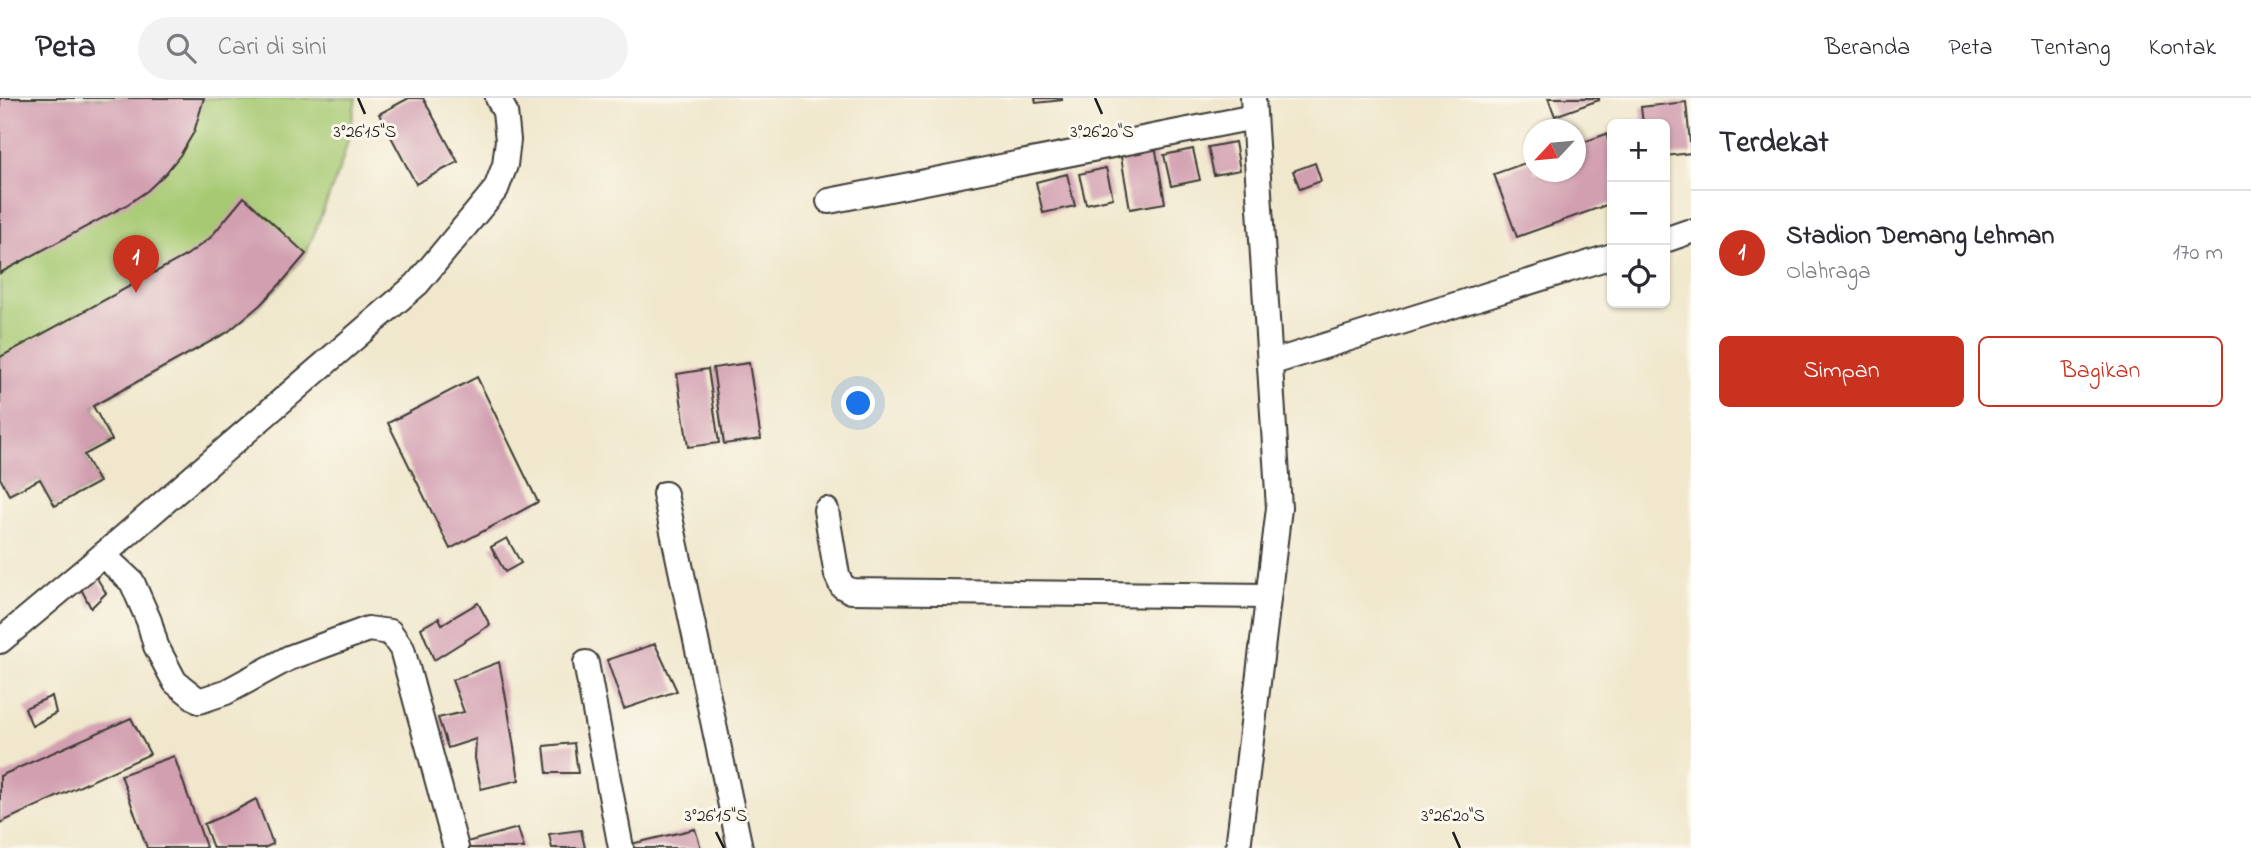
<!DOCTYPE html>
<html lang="id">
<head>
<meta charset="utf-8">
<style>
	:root { --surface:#fff; --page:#f2f2f3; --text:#2b2b33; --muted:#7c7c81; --line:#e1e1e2; --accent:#c8321e }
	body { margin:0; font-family:"Indie Flower",sans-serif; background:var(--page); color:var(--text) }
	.controls { position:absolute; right:21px; top:21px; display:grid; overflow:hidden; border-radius:10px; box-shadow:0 2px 5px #0004 }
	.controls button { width:63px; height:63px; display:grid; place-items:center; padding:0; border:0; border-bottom:2px solid var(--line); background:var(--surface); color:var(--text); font:35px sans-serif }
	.compass { position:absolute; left:1523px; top:21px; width:63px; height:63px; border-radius:50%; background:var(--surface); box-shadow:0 2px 5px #0004; rotate:244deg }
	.you { position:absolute; left:859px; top:306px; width:24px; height:24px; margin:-18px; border:5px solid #fff; border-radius:50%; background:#1a73e8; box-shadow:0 0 0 10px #1a73e833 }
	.badge { display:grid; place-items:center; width:46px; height:46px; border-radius:50%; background:var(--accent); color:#fff; font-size:23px; font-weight:700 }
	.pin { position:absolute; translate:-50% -58px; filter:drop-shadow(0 2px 4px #0008) }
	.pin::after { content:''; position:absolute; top:37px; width:24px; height:21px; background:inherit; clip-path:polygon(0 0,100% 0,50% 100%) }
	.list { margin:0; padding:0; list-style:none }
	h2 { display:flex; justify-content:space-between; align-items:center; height:91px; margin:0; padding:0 28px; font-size:30px }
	h2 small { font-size:23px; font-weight:400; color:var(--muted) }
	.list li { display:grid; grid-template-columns:46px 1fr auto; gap:21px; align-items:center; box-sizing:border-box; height:126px; padding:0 28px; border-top:2px solid var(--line) }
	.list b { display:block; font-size:26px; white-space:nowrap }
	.list p { margin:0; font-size:23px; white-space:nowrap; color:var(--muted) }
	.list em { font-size:23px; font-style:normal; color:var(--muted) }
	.actions { display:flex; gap:14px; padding:21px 28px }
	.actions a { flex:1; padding:16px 0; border:2px solid var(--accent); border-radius:10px; text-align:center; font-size:24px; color:var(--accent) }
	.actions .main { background:var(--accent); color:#fff }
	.icon { flex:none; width:38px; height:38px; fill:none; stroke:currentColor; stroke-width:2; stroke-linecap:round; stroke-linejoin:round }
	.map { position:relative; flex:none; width:1691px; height:750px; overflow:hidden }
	header { display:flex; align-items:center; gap:42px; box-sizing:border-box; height:98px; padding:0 35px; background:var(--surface); border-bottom:2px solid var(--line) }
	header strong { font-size:33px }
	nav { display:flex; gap:38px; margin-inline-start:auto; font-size:24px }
	.search { width:490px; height:63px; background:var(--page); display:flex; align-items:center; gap:18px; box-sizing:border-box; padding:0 24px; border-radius:38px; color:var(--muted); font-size:26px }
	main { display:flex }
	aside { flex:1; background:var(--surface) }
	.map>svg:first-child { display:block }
	.green { fill:#a6c971; stroke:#617246; stroke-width:2 }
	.building { fill:#d29fb0 }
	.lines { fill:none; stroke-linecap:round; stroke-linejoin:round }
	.minor-casing { stroke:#3c3a36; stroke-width:28 }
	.minor { stroke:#fff; stroke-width:24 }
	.ticks { fill:none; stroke:#1c1c1c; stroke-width:2.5 }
	.ticks-label { font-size:18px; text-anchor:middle; fill:#1c1c1c; stroke:#fbf7ec; stroke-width:6; stroke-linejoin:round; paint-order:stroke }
</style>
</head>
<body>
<header>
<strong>Peta</strong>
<div class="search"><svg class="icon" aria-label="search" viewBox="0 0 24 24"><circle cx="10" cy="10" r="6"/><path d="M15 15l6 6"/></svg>Cari di sini</div>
<nav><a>Beranda</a><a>Peta</a><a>Tentang</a><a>Kontak</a></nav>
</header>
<main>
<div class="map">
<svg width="1691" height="750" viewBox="0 0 1691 750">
	<rect width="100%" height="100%" fill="#fbf7ec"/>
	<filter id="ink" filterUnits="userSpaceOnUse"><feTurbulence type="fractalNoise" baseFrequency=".0143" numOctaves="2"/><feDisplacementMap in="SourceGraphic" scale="14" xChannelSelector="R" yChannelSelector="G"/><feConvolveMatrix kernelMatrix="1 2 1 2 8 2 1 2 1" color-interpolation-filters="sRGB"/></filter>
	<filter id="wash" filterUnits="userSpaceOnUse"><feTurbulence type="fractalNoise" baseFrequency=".00686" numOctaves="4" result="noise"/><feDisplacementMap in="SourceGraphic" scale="28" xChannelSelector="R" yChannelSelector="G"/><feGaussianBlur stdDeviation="1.57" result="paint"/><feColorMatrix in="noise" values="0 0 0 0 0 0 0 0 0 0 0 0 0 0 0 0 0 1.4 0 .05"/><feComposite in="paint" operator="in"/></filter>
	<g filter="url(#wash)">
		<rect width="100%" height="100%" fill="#f0e7cc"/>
		<polygon class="green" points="0,0 356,0 350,35 340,70 306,156 284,182 260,207 228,234 93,308 112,342 84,357 99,384 55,408 40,381 9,397 0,380"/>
		<g id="blocks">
			<g class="building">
				<polygon points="0,0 204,0 194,34 181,56 165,76 147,93 125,108 0,175"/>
				<polygon points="409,0 423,0 458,64 416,86 379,16"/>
				<polygon points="1035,0 1062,0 1062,2 1036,5"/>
				<polygon points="1548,0 1599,0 1599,2 1555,18"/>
				<polygon points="1686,4 1691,55 1665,58 1665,26 1643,26 1641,9"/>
				<polygon points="1606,36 1612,54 1612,105 1517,139 1494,76 1534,62 1534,74 1576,74 1576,47"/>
				<polygon points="1154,41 1165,105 1130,111 1119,47"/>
				<polygon points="1235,44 1240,72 1214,77 1208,49"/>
				<polygon points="1193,51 1200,82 1171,88 1164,57"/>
				<polygon points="1315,65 1321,83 1300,91 1293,73"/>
				<polygon points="1106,70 1113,100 1086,106 1079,76"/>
				<polygon points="1067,76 1075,108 1043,115 1036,84"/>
				<polygon points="244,99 306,156 284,182 260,207 228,234 93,308 112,342 84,357 99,384 55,408 40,381 9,397 0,380 0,259 187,157 210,140"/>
				<polygon points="749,265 761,341 724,346 713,270"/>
				<polygon points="708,271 719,345 688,349 677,276"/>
				<polygon points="477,279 538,404 450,451 388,325"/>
				<polygon points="507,440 521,465 505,474 491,449"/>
				<polygon points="95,477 106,495 91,510 79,487"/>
				<polygon points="478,505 490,527 434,562 421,530 439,520 442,526"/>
				<polygon points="655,546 677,593 624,611 607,562"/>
				<polygon points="499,564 507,605 519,682 481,691 475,660 476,641 448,650 438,620 464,614 452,582"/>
				<polygon points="52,598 56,615 32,628 25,610"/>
				<polygon points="131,620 150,656 0,725 0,678"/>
				<polygon points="574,645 578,675 547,675 544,648"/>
				<polygon points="174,658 206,749 203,750 147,750 121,677"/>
				<polygon points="256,701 273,746 264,750 213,750 204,726 232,714"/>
				<polygon points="518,730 524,750 469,750 467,744"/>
				<polygon points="695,731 701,750 618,750 618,749"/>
				<polygon points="581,732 585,750 552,750 549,736"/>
			</g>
		</g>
	</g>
	<g filter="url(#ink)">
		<use href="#blocks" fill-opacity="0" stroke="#3c3a36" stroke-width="2"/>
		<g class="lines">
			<defs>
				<g id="minor">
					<polyline points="829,103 1254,19"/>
					<polyline points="1665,142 1688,134"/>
					<polyline points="1270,265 1612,158"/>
					<polyline points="665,396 740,750"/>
					<polyline points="826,412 837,477 842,488 851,493 1268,498"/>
					<polyline points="103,457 132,484 149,523 156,548 175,584 199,603 226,594 289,560 368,531 390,534 402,551 456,750"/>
					<polyline points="0,543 103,457 417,186 496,91 505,67 508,42 505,14 498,0"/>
					<polyline points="586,565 621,750"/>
					<polyline points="1238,750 1279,410 1253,0"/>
				</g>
			</defs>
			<use href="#minor" class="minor-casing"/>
			<use href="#minor" class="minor"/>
		</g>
	</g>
	<path class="ticks" d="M358,0L365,16M1095,0L1102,16M716,734L724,750M1453,734L1460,750"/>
	<g class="ticks-label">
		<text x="365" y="39">3°26'15"S</text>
		<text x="1102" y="39">3°26'20"S</text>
		<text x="716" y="723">3°26'15"S</text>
		<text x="1453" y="723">3°26'20"S</text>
	</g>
</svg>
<div class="controls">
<button>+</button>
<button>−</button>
<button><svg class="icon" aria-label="locate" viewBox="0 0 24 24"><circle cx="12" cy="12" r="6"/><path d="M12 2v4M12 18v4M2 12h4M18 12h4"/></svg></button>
</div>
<svg class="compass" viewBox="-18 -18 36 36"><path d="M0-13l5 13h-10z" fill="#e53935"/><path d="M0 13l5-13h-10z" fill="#7c7c81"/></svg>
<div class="you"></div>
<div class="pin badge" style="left:136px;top:195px">1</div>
</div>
<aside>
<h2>Terdekat<small></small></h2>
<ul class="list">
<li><span class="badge">1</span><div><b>Stadion Demang Lehman</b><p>Olahraga</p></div><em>170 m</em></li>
</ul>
<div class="actions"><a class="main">Simpan</a><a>Bagikan</a></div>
</aside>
</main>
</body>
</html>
